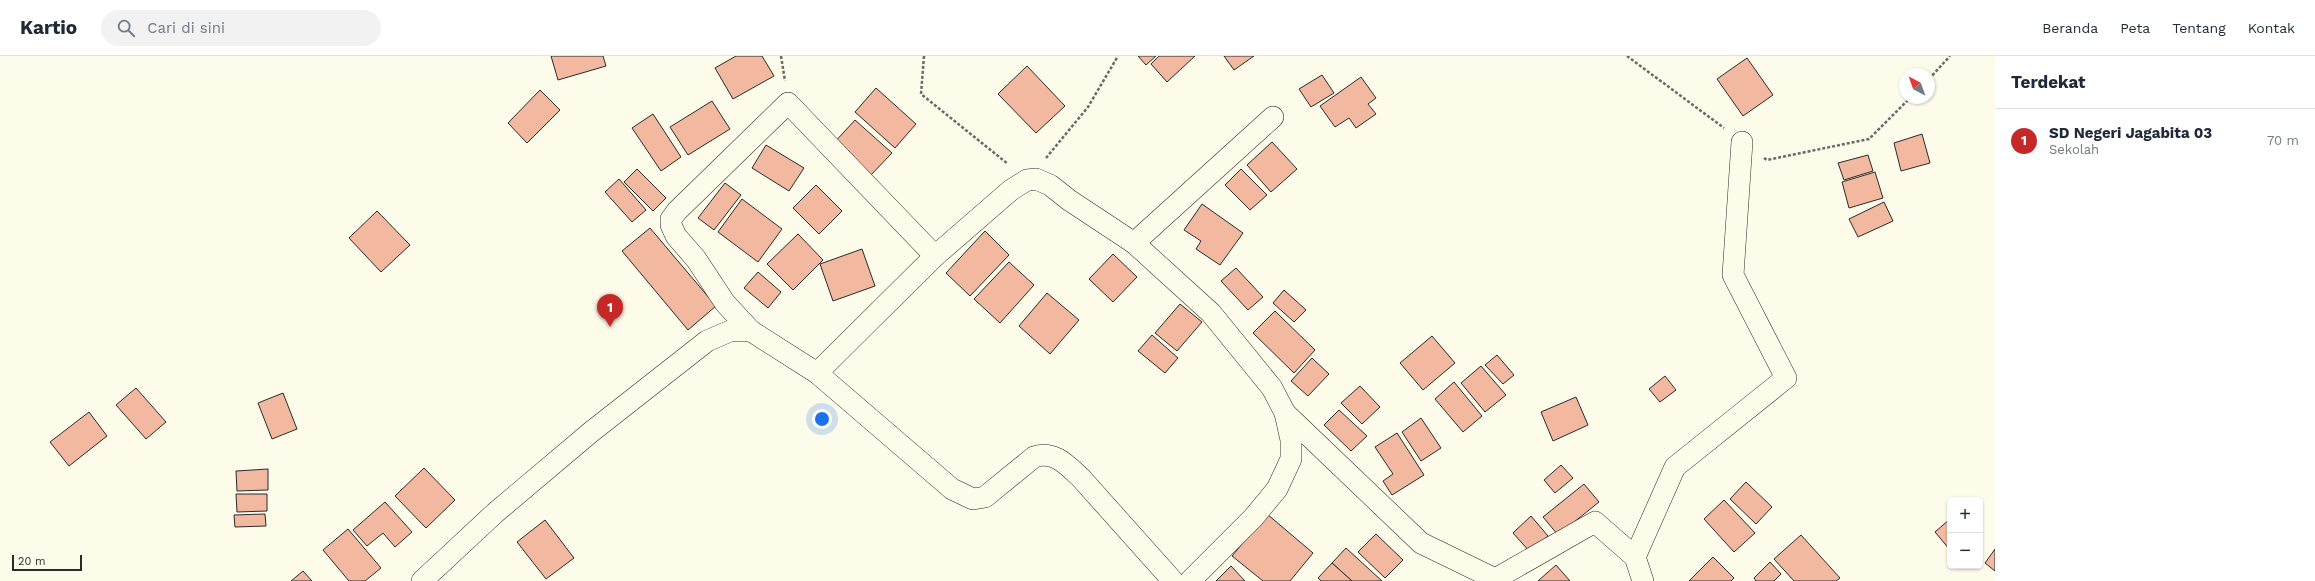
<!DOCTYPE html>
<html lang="id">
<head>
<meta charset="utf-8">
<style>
	:root { --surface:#fff; --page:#f2f2f3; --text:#1f2937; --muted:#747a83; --line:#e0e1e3; --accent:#c62828 }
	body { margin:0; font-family:"Work Sans",sans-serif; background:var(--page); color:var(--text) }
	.controls { position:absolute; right:12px; bottom:12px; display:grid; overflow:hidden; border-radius:6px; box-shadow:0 1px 3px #0004 }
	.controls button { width:36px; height:36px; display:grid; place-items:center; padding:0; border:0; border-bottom:1px solid var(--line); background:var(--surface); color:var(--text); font:20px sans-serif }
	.compass { position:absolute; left:1899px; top:12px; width:36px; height:36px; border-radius:50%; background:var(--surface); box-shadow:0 1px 3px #0004; rotate:319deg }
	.scale { position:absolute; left:12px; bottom:10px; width:70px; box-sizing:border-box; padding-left:4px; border:2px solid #2b2b2b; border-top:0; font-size:11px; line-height:14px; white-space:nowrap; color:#2b2b2b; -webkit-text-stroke:3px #fdfbea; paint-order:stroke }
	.you { position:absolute; left:822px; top:363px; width:14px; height:14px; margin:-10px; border:3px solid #fff; border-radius:50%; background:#1a73e8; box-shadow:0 0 0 6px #1a73e833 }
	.badge { display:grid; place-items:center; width:26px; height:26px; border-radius:50%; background:var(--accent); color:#fff; font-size:13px; font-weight:700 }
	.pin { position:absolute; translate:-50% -33px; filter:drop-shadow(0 1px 2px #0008) }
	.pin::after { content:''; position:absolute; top:21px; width:14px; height:12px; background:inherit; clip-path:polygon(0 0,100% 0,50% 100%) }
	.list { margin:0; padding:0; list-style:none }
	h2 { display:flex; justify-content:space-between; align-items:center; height:52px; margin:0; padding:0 16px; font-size:17px }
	h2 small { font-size:13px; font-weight:400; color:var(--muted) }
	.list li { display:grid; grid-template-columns:26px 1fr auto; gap:12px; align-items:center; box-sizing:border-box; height:64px; padding:0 16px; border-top:1px solid var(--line) }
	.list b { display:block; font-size:15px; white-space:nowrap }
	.list p { margin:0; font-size:13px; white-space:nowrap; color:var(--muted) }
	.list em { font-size:13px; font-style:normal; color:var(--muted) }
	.icon { flex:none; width:22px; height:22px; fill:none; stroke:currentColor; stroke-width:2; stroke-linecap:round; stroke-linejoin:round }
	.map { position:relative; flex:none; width:1995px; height:525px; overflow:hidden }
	header { display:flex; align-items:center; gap:24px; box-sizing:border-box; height:56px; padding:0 20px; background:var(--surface); border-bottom:1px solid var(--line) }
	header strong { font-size:19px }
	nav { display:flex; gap:22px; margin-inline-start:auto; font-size:14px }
	.search { width:280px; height:36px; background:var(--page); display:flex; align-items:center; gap:10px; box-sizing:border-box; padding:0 14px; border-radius:22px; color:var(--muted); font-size:15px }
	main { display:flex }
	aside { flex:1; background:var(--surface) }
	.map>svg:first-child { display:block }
	.building { fill:#f2b8a0; stroke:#2b2b2b }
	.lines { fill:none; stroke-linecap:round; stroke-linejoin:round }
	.street-casing { stroke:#2b2b2b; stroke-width:22 }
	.path { stroke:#6a6964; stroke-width:2.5; stroke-dasharray:3 2; stroke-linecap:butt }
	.street { stroke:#fdfbea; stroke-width:21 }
</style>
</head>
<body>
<header>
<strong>Kartio</strong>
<div class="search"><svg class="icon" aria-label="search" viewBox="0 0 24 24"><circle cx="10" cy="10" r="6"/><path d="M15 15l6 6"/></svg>Cari di sini</div>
<nav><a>Beranda</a><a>Peta</a><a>Tentang</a><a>Kontak</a></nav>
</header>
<main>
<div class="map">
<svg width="1995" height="525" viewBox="0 0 1995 525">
	<rect width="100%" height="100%" fill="#fdfbea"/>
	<g class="building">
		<polygon points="551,0 603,0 606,10 558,24"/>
		<polygon points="736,0 762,0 774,20 733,43 715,12"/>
		<polygon points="1138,0 1156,0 1146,9"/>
		<polygon points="1159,0 1195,0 1167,26 1151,8"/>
		<polygon points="1224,0 1254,0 1234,14"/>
		<polygon points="1747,2 1773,39 1743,60 1717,23"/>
		<polygon points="1027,10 1065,50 1036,77 998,38"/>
		<polygon points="1322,19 1334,37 1311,51 1299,33"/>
		<polygon points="1361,21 1376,42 1368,48 1376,58 1356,72 1349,62 1335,71 1320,50"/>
		<polygon points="876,32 916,68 895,92 855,56"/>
		<polygon points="540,34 560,54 527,87 508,67"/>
		<polygon points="712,45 730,73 688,99 670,71"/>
		<polygon points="653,58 681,101 661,115 632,72"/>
		<polygon points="855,64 892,97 868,122 832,89"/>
		<polygon points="1922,78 1930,107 1901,115 1894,87"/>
		<polygon points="1272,86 1297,113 1271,136 1247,109"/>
		<polygon points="766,89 804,112 789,135 752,112"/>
		<polygon points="1868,99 1873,115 1844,124 1838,107"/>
		<polygon points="637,113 666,142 653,155 624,126"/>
		<polygon points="1241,113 1267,139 1250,154 1225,129"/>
		<polygon points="1875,116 1883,142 1849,152 1842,126"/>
		<polygon points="619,123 646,154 632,166 605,136"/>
		<polygon points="725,127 741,139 714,174 698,162"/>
		<polygon points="816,129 842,155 819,178 793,152"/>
		<polygon points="742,143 782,173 758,206 718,176"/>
		<polygon points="1884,146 1893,165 1858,181 1849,163"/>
		<polygon points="1202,148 1243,177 1220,209 1196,193 1201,185 1184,174"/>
		<polygon points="377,155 410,189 381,216 349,182"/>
		<polygon points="650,172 716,250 688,274 622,195"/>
		<polygon points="985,175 1009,199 970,240 946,217"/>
		<polygon points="798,178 823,204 793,234 767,208"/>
		<polygon points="862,193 875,230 833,245 820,208"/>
		<polygon points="1113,198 1137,221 1113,246 1089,223"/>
		<polygon points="1009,206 1034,229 1000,267 974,243"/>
		<polygon points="1236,212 1263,241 1248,254 1221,225"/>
		<polygon points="758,216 781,236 768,252 744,232"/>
		<polygon points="1284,234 1306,254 1294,266 1273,247"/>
		<polygon points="1047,237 1079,264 1050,298 1019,270"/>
		<polygon points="1180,248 1202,266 1177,295 1155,277"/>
		<polygon points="1275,255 1315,294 1294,317 1253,277"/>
		<polygon points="1152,279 1178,302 1165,317 1138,295"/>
		<polygon points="1432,280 1455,307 1423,334 1400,307"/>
		<polygon points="1497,299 1514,319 1503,328 1485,309"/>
		<polygon points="1312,302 1329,318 1308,340 1291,325"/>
		<polygon points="1481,310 1506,339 1485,356 1461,327"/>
		<polygon points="1665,320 1676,334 1660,346 1649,333"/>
		<polygon points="1454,326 1482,360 1463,376 1435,343"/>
		<polygon points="1360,330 1380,351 1362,368 1341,347"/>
		<polygon points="136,332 166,366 146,383 116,349"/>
		<polygon points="283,337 297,373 272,383 258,347"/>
		<polygon points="1576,341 1588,369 1553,385 1541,356"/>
		<polygon points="1339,354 1367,380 1351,395 1324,369"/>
		<polygon points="89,356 107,380 69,410 50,386"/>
		<polygon points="1421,362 1441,392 1421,405 1402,376"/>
		<polygon points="1397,377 1424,419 1392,439 1383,425 1393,418 1375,391"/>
		<polygon points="1561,409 1573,422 1555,437 1544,424"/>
		<polygon points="424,412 455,444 426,472 395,440"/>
		<polygon points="268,413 268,434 237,435 236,415"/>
		<polygon points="1746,426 1772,451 1756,468 1730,443"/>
		<polygon points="1584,428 1599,446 1558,479 1543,461"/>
		<polygon points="236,438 267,438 267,455 237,456"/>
		<polygon points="1724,444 1755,477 1734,496 1704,463"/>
		<polygon points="385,446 412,476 395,491 383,477 367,490 353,474"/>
		<polygon points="265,458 266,470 235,471 234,459"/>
		<polygon points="1267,458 1313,497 1290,525 1263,525 1232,500"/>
		<polygon points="1531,460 1548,480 1530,496 1513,477"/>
		<polygon points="1950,463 1950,494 1935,476"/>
		<polygon points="545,464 574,502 546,523 517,486"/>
		<polygon points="348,473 381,512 365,525 349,525 323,494"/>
		<polygon points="1376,478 1403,504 1385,522 1358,496"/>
		<polygon points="1801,479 1840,522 1836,525 1794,525 1774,503"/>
		<polygon points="1346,492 1382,525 1352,525 1332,507"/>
		<polygon points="1995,493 1995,515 1985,507"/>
		<polygon points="1713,501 1734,522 1731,525 1689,525"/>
		<polygon points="1770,506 1781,518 1774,525 1756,525 1754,522"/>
		<polygon points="1332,507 1352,525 1321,525 1318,522"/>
		<polygon points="1556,509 1570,525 1538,525"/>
		<polygon points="1231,510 1245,525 1216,525"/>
		<polygon points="303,515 312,525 291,525"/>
	</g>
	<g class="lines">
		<defs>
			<g id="street">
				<polyline points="1134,187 1273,61"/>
				<polyline points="751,275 725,247 696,203 676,180 671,169 671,163 677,155 788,47 935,200"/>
				<polyline points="817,317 935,200 1011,134 1027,124 1036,123 1050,129 1069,144 1134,187 1211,257 1272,332 1285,357 1291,384 1291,403 1277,433 1253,462 1190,525"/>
				<polyline points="1285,357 1421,487 1495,523 1595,466 1635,501 1643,525"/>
				<polyline points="1635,501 1675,411 1786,322 1733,219 1742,86"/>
				<path d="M422,525L495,457L591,376L707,285L730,275H751L817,317L952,433L973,443L985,441L1034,401C1054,394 1067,409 1081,422L1173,525"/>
			</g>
		</defs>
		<use href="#street" class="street-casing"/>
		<g class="path">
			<polyline points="781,0 785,25"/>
			<polyline points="924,0 921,38 1008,108"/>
			<polyline points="1627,0 1724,72"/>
			<polyline points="1929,23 1950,0"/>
			<polyline points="1046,102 1088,51 1118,0"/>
			<polyline points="1764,102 1767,104 1869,83 1910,42"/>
		</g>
		<use href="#street" class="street"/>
	</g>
</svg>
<div class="controls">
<button>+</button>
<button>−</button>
</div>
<svg class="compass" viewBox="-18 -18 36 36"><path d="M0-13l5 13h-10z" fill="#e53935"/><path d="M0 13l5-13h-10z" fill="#747a83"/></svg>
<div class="scale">20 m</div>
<div class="you"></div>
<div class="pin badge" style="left:610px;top:271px">1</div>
</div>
<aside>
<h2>Terdekat<small></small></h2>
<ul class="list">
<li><span class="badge">1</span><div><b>SD Negeri Jagabita 03</b><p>Sekolah</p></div><em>70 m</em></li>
</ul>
</aside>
</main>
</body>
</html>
